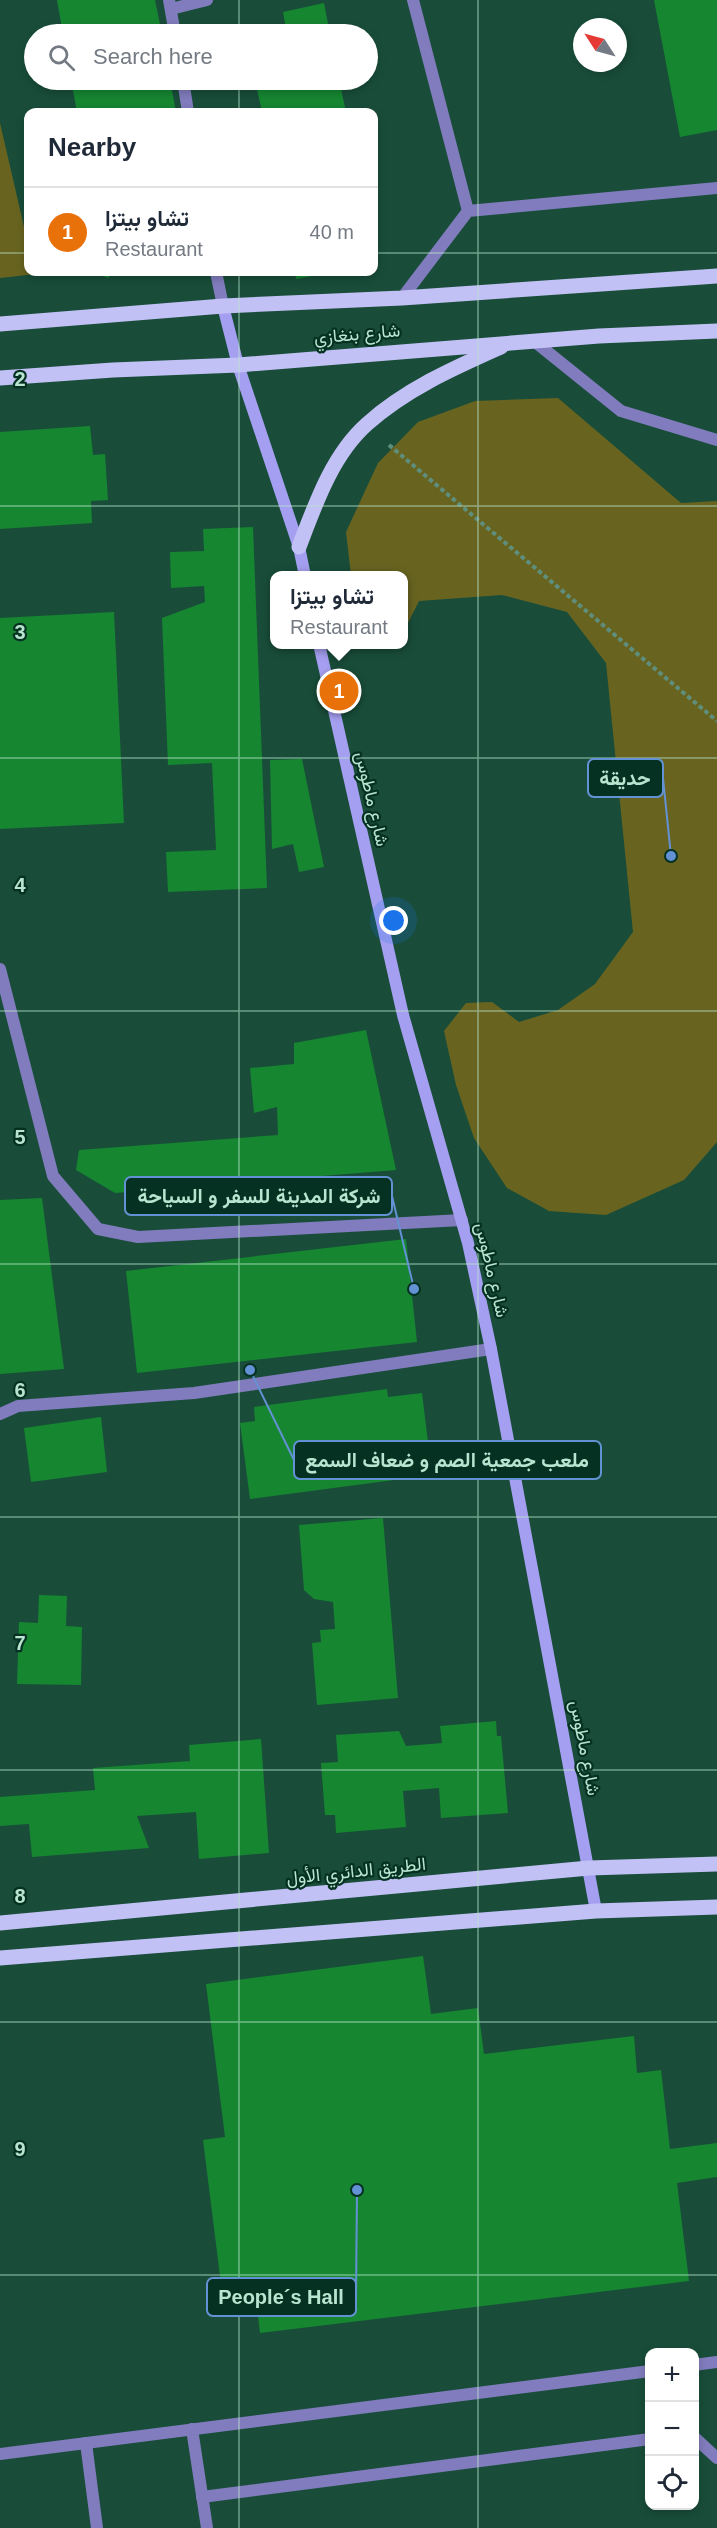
<!DOCTYPE html>
<html lang="en">
<head>
<meta charset="utf-8">
<style>
	:root { --surface:#fff; --page:#f6f6f7; --text:#1f2937; --muted:#747a83; --line:#e0e1e3; --accent:#815779 }
	body { margin:0; font-family:Helvetica,Vazirmatn,sans-serif; background:var(--page); color:var(--text) }
	.controls { position:absolute; right:18px; bottom:18px; display:grid; overflow:hidden; border-radius:12px; box-shadow:0 3px 9px #0003 }
	.controls button { width:54px; height:54px; display:grid; place-items:center; padding:0; border:0; border-bottom:2px solid var(--line); background:var(--surface); color:var(--text); font:30px sans-serif }
	.compass { position:absolute; left:573px; top:18px; width:54px; height:54px; border-radius:50%; background:var(--surface); box-shadow:0 3px 9px #0003; rotate:306deg }
	.you { position:absolute; left:394px; top:921px; width:21px; height:21px; margin:-15px; border:4px solid #fff; border-radius:50%; background:#1a73e8; box-shadow:0 0 0 9px #1a73e833 }
	.badge { display:grid; place-items:center; width:39px; height:39px; border-radius:50%; background:var(--accent); color:#fff; font-size:20px; font-weight:700 }
	.pin { position:absolute; translate:-50% -50%; border:3px solid #fff; box-shadow:0 2px 6px #0006 }
	.popup { position:absolute; left:270px; top:571px; width:138px; height:78px; box-sizing:border-box; display:grid; place-content:center; border-radius:12px; background:var(--surface); filter:drop-shadow(0 2px 4px #0005); font-size:20px; white-space:nowrap; color:var(--muted) }
	.popup b { font-size:22px; color:var(--text) }
	.popup::after { content:''; position:absolute; left:50%; top:100%; margin-left:-12px; border:12px solid transparent; border-top-color:var(--surface) }
	.list { margin:0; padding:0; list-style:none }
	h2 { display:flex; justify-content:space-between; align-items:center; height:78px; margin:0; padding:0 24px; font-size:26px }
	h2 small { font-size:20px; font-weight:400; color:var(--muted) }
	.list li { display:grid; grid-template-columns:39px 1fr auto; gap:18px; align-items:center; box-sizing:border-box; height:90px; padding:0 24px; border-top:2px solid var(--line) }
	.list b { display:block; font-size:22px; white-space:nowrap }
	.list p { margin:0; font-size:20px; white-space:nowrap; color:var(--muted) }
	.list em { font-size:20px; font-style:normal; color:var(--muted) }
	.icon { flex:none; width:33px; height:33px; fill:none; stroke:currentColor; stroke-width:2; stroke-linecap:round; stroke-linejoin:round }
	.map { position:relative; flex:none; width:717px; height:2528px; overflow:hidden }
	.search { position:absolute; background:var(--surface); box-shadow:0 3px 9px #0003; left:24px; top:24px; width:354px; height:66px; display:flex; align-items:center; gap:15px; box-sizing:border-box; padding:0 21px; border-radius:33px; color:var(--muted); font-size:22px }
	.panel { position:absolute; background:var(--surface); box-shadow:0 3px 9px #0003; left:24px; top:108px; width:354px; height:168px; border-radius:12px }
	.map>svg:first-child { display:block }
	.green { fill:#686420 }
	.building { fill:#168631 }
	.lines { fill:none; stroke-linecap:round; stroke-linejoin:round }
	.path { stroke:#5f8f7c; stroke-width:4; stroke-dasharray:4.5 3; stroke-linecap:butt }
	.lane { stroke:#817cbd; stroke-width:12 }
	.street { stroke:#817cbd; stroke-width:12 }
	.secondary { stroke:#a59ff1; stroke-width:12 }
	.primary { stroke:#c2c1f5; stroke-width:15 }
	.grid { fill:none; stroke:#b8e4d0; stroke-width:1.5; stroke-opacity:0.55 }
	.labels { text-anchor:middle; stroke-width:4.5; stroke-linejoin:round; paint-order:stroke }
	.street-label { font-size:18px; fill:#b8e4d0; stroke:#053122 }
	.grid-label { font-size:20px; text-anchor:middle; font-weight:bold; fill:#b8e4d0; stroke:#053122; stroke-width:4.5; stroke-linejoin:round; paint-order:stroke }
	.leader { fill:none; stroke:#6392d4; stroke-width:2 }
	.callout-dot { fill:#6392d4; stroke:#053122; stroke-width:2 }
	.callout { fill:#053122; stroke:#6392d4; stroke-width:2 }
	.callout-label { font-size:20px; text-anchor:middle; font-weight:bold; fill:#b8e4d0 }
</style>
</head>
<body>
<div class="map">
<svg width="717" height="2528" viewBox="0 0 717 2528">
	<rect width="100%" height="100%" fill="#194d3a"/>
	<g class="green">
		<polygon points="0,123 28,244 28,272 35,272 36,274 0,278"/>
		<polygon points="558,398 681,503 717,501 717,1142 684,1180 606,1215 549,1211 507,1188 474,1138 456,1085 444,1031 466,1003 492,1002 519,1022 558,1010 595,984 633,932 606,663 567,612 502,595 419,601 404,631 404,576 351,575 346,532 378,463 418,422 475,401"/>
	</g>
	<g class="building">
		<polygon points="57,0 155,0 162,34 63,34"/>
		<polygon points="654,0 717,0 717,130 680,137"/>
		<polygon points="324,3 330,34 287,34 283,12"/>
		<polygon points="71,80 170,80 176,112 77,112"/>
		<polygon points="255,80 339,80 346,112 262,112"/>
		<polygon points="89,272 109,272 109,278"/>
		<polygon points="295,272 329,272 329,273 296,279"/>
		<polygon points="90,426 93,455 105,454 108,500 91,501 92,523 0,529 0,432"/>
		<polygon points="253,527 267,888 168,892 166,852 216,850 212,763 168,765 162,618 205,602 204,586 171,588 170,552 204,551 203,529"/>
		<polygon points="114,612 124,823 0,829 0,618"/>
		<polygon points="302,759 324,867 299,872 293,844 272,849 270,760"/>
		<polygon points="366,1030 396,1170 115,1193 76,1170 79,1150 278,1135 277,1107 254,1113 250,1068 294,1064 294,1043"/>
		<polygon points="42,1198 64,1369 0,1374 0,1200"/>
		<polygon points="406,1239 417,1342 137,1373 126,1271"/>
		<polygon points="387,1389 388,1397 422,1393 432,1475 250,1499 240,1423 255,1421 254,1407"/>
		<polygon points="101,1417 107,1472 31,1482 24,1428"/>
		<polygon points="383,1518 398,1698 317,1705 312,1643 321,1642 320,1630 335,1629 333,1602 314,1599 304,1590 299,1525"/>
		<polygon points="39,1595 67,1596 66,1626 82,1627 81,1685 17,1684 19,1622 38,1623"/>
		<polygon points="496,1721 497,1736 501,1736 508,1813 441,1818 439,1788 403,1791 406,1827 336,1833 335,1815 325,1815 321,1763 338,1762 336,1735 399,1731 406,1746 442,1743 440,1726"/>
		<polygon points="261,1739 269,1853 199,1859 196,1812 137,1816 149,1848 32,1857 29,1824 0,1826 0,1797 95,1790 93,1768 190,1761 189,1745"/>
		<polygon points="423,1956 431,2014 478,2008 484,2054 634,2036 637,2073 661,2070 670,2149 717,2143 717,2177 677,2183 689,2281 260,2333 255,2288 222,2292 203,2140 225,2137 206,1984"/>
	</g>
	<g class="lines">
		<polyline class="path" points="389,445 717,721"/>
		<g class="lane">
			<polyline points="413,0 468,211"/>
			<polyline points="402,298 468,211 717,188"/>
			<polyline points="534,341 621,411 717,440"/>
			<polyline points="192,2429 207,2528"/>
			<polyline points="694,2437 717,2458"/>
			<polyline points="86,2443 97,2528"/>
			<polyline points="202,2497 650,2439"/>
		</g>
		<g class="street">
			<polyline points="169,0 175,34"/>
			<polyline points="171,9 207,0"/>
			<polyline points="183,80 188,112"/>
			<polyline points="216,272 223,306"/>
			<polyline points="0,969 53,1176 98,1229 138,1237 462,1220"/>
			<polyline points="0,1414 18,1406 194,1393 491,1349"/>
			<polyline points="694,2365 717,2362"/>
			<polyline points="0,2454 650,2371"/>
		</g>
		<g class="secondary">
			<polyline points="223,306 238,365 299,547 305,576"/>
			<polyline points="319,644 403,1015 468,1243 491,1349 596,1911"/>
		</g>
		<g class="primary">
			<polyline points="0,324 223,306 402,298 717,276"/>
			<polyline points="0,378 113,370 238,365 599,336 717,331"/>
			<path d="M299,547C315,505 332,455 367,424C406,389 454,368 501,347"/>
			<polyline points="0,1923 589,1868 717,1864"/>
			<polyline points="0,1958 596,1911 717,1907"/>
		</g>
	</g>
	<path class="grid" d="M239,0V34M478,0V2528M239,80V112M0,253H28M374,253H717M239,272V2528M0,506H717M0,758H717M0,1011H717M0,1264H717M0,1517H717M0,1770H717M0,2022H717M0,2275H717"/>
	<g class="labels">
		<g class="street-label">
			<text transform="translate(357 334) rotate(-5)" y="6">شارع بنغازي</text>
			<text transform="translate(372 799) rotate(77)" y="6">شارع ماطوس</text>
			<text transform="translate(492 1270) rotate(77)" y="6">شارع ماطوس</text>
			<text transform="translate(585 1748) rotate(79)" y="6">شارع ماطوس</text>
			<text transform="translate(356 1871) rotate(-6)" y="6">الطريق الدائري الأول</text>
		</g>
	</g>
	<g class="grid-label">
		<text x="20" y="386">2</text>
		<text x="20" y="639">3</text>
		<text x="20" y="892">4</text>
		<text x="20" y="1144">5</text>
		<text x="20" y="1397">6</text>
		<text x="20" y="1650">7</text>
		<text x="20" y="1903">8</text>
		<text x="20" y="2156">9</text>
	</g>
	<path class="leader" d="M671 856L663 778M414 1289L392 1196M250 1370L294 1460M357 2190L356 2297"/>
	<g class="callout-dot">
		<circle cx="671" cy="856" r="6"/>
		<circle cx="414" cy="1289" r="6"/>
		<circle cx="250" cy="1370" r="6"/>
		<circle cx="357" cy="2190" r="6"/>
	</g>
	<g class="callout">
		<rect x="588" y="759" width="75" height="38" rx="6"/>
		<rect x="125" y="1177" width="267" height="38" rx="6"/>
		<rect x="294" y="1441" width="307" height="38" rx="6"/>
		<rect x="207" y="2278" width="149" height="38" rx="6"/>
	</g>
	<g class="callout-label">
		<text x="625" y="785">حديقة</text>
		<text x="259" y="1203">شركة المدينة للسفر و السياحة</text>
		<text x="447" y="1467">ملعب جمعية الصم و ضعاف السمع</text>
		<text x="281" y="2304">People´s Hall</text>
	</g>
</svg>
<div class="controls">
<button>+</button>
<button>−</button>
<button><svg class="icon" aria-label="locate" viewBox="0 0 24 24"><circle cx="12" cy="12" r="6"/><path d="M12 2v4M12 18v4M2 12h4M18 12h4"/></svg></button>
</div>
<svg class="compass" viewBox="-18 -18 36 36"><path d="M0-13l5 13h-10z" fill="#e53935"/><path d="M0 13l5-13h-10z" fill="#747a83"/></svg>
<div class="you"></div>
<div class="pin badge" style="left:339px;top:691px;background:#e8710a">1</div>
<div class="popup"><b>تشاو بيتزا</b>Restaurant</div>
<div class="search"><svg class="icon" aria-label="search" viewBox="0 0 24 24"><circle cx="10" cy="10" r="6"/><path d="M15 15l6 6"/></svg>Search here</div>
<section class="panel">
<h2>Nearby<small></small></h2>
<ul class="list">
<li><span class="badge" style="background:#e8710a">1</span><div><b>تشاو بيتزا</b><p>Restaurant</p></div><em>40 m</em></li>
</ul>
</section>
</div>
</body>
</html>
